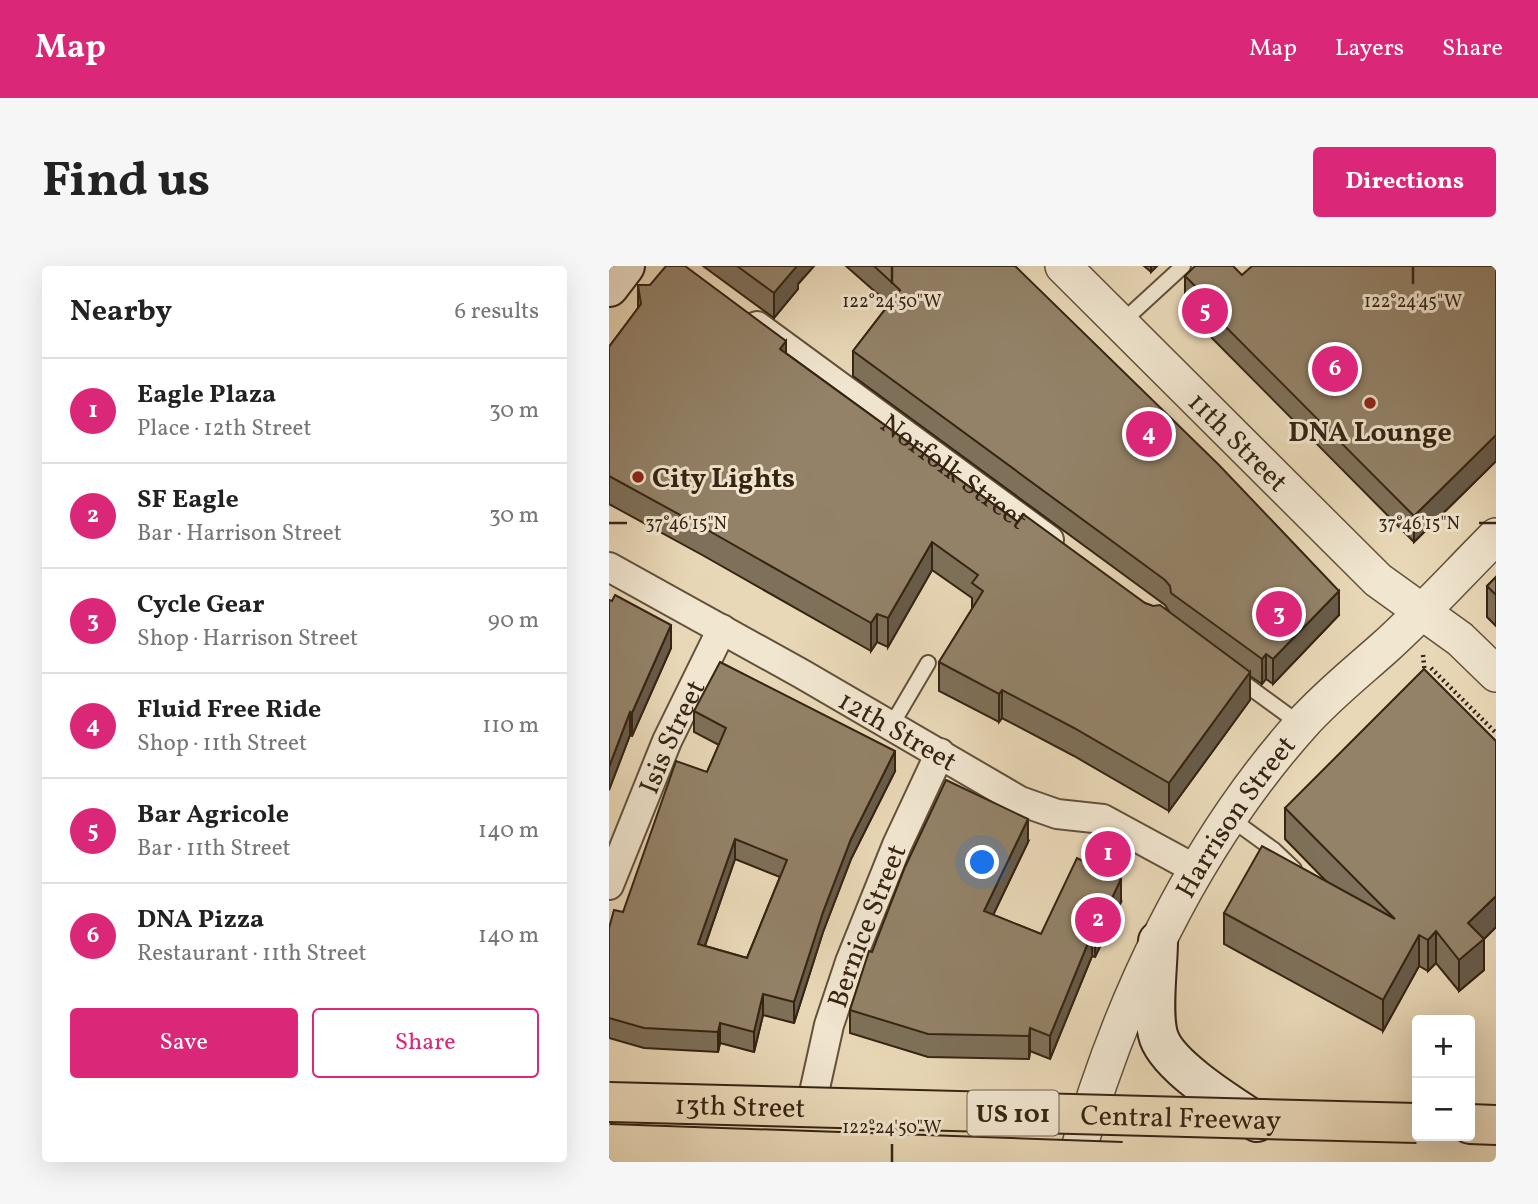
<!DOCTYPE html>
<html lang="en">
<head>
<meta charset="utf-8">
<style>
	:root { --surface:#fff; --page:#f6f6f6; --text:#222; --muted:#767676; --line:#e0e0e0; --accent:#db2777 }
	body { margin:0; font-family:Vollkorn,serif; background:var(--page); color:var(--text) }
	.controls { position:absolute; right:21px; bottom:21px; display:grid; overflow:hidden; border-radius:7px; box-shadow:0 7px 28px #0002 }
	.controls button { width:63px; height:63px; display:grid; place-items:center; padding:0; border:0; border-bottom:2px solid var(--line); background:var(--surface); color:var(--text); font:35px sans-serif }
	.you { position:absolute; left:374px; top:597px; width:24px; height:24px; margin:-18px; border:5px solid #fff; border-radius:50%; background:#1a73e8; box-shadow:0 0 0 10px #1a73e833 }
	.badge { display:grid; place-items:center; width:46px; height:46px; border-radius:50%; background:var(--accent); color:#fff; font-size:23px; font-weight:700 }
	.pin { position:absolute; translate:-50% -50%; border:4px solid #fff; box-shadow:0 2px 7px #0006 }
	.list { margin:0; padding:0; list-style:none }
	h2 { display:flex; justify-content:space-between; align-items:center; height:91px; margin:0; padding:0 28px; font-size:30px }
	h2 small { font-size:23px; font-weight:400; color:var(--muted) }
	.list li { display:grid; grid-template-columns:46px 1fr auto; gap:21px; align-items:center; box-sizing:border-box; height:105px; padding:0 28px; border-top:2px solid var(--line) }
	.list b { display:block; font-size:26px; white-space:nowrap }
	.list p { margin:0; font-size:23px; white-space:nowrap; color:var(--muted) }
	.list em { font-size:23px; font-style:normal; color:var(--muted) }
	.actions { display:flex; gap:14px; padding:21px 28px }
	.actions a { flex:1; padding:16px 0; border:2px solid var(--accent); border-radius:7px; text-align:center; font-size:24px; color:var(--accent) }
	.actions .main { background:var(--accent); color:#fff }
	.map { position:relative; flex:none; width:887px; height:896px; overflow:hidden; border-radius:7px }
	header { display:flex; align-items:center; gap:42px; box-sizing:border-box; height:98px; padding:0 35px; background:var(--accent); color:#fff }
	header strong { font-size:33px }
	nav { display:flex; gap:38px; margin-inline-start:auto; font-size:24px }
	.intro { display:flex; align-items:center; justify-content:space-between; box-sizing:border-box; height:168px; padding:0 42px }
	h1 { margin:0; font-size:49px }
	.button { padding:18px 32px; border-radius:7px; background:var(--accent); color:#fff; font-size:24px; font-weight:700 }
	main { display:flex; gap:42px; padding:0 42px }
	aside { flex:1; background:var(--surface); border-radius:7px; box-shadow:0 7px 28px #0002 }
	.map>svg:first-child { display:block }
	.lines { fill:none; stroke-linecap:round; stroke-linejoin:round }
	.service-casing { stroke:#63513c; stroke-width:18 }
	.minor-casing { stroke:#63513c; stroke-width:32 }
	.tertiary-casing { stroke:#63513c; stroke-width:38 }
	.secondary-casing { stroke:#362413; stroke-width:42 }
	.motorway-casing { stroke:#362413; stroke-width:42 }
	.path { stroke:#362413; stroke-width:4.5; stroke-dasharray:2 3.5; stroke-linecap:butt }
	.service { stroke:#f1e6d0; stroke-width:14 }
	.minor { stroke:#f1e6d0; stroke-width:28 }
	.tertiary { stroke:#f1e6d0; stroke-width:35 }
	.secondary { stroke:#f1e6d0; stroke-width:38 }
	.motorway { stroke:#e9d8b7; stroke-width:38 }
	.motorway-bridge-casing { stroke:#362413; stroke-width:42; stroke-linecap:butt }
	.motorway-bridge { stroke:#e9d8b7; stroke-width:38 }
	.wall { fill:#7e7059; stroke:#362413; stroke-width:2; fill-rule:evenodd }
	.shaded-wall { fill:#675b49; stroke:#362413; stroke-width:2 }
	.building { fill:#938268; stroke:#362413; stroke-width:2; fill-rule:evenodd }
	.ticks { fill:none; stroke:#362413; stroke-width:2.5 }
	.poi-dot { fill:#8f2418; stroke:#f1e6d0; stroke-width:2.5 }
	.labels { text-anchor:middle; stroke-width:6; stroke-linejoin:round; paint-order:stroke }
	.shield { fill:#f1e6d0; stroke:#6e5e4c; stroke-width:2 }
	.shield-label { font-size:26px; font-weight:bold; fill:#362413 }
	.poi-label { font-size:28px; font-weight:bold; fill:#362413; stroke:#f1e6d0 }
	.street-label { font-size:28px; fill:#362413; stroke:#f1e6d0 }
	.ticks-label { font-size:18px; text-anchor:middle; fill:#362413; stroke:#f1e6d0; stroke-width:6; stroke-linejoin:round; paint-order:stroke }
</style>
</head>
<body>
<header>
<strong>Map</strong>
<nav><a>Map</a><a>Layers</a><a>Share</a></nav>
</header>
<div class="intro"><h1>Find us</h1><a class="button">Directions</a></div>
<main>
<aside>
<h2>Nearby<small>6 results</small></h2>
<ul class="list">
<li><span class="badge">1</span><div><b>Eagle Plaza</b><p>Place · 12th Street</p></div><em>30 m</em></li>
<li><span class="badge">2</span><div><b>SF Eagle</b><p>Bar · Harrison Street</p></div><em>30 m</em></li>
<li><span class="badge">3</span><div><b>Cycle Gear</b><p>Shop · Harrison Street</p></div><em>90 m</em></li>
<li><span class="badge">4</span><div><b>Fluid Free Ride</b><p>Shop · 11th Street</p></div><em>110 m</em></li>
<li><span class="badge">5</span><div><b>Bar Agricole</b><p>Bar · 11th Street</p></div><em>140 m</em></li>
<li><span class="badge">6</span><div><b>DNA Pizza</b><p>Restaurant · 11th Street</p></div><em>140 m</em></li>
</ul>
<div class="actions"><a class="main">Save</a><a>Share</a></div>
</aside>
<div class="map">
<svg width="887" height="896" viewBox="0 0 887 896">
	<rect width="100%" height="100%" fill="#e9d8b7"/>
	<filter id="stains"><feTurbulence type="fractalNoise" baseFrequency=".00286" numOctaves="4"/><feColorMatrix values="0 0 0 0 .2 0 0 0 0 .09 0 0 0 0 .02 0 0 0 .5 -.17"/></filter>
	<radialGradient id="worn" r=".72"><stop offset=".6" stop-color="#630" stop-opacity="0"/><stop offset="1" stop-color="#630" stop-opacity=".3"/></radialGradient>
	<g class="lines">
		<defs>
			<g id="service">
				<polyline points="512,57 574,0"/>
				<polyline points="628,412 691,458"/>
				<polyline points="282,460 319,397"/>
				<polyline points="621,552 665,584 685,603"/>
			</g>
			<g id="minor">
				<path id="s1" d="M148,60L440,274"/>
				<path id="s2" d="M0,301L193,408L411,535L448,548L494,553L588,604"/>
				<path id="s3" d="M0,619L58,475L113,363"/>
				<path id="s4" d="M202,840L220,759L241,696L288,579L331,487"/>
			</g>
			<g id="tertiary">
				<path id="s5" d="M454,0L769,314L851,373L887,408"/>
				<path id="s6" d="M466,896C509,739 584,580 693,458C718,430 747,407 775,382C814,347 850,307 887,270"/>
			</g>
			<g id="secondary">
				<polyline points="0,21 16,0"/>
				<path d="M549,675C549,701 542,749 550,772C561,802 622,839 648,856"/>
			</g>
			<polyline id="motorway" points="861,858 887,859"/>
		</defs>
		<use href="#service" class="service-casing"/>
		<use href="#minor" class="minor-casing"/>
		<use href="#tertiary" class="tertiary-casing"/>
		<use href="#secondary" class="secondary-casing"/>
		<use href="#motorway" class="motorway-casing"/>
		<g class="path">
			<polyline points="814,389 816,408"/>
			<polyline points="822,402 887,467"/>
		</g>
		<use href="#service" class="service"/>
		<use href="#minor" class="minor"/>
		<use href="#tertiary" class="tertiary"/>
		<use href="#secondary" class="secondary"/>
		<use href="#motorway" class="motorway"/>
		<defs>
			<g id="motorway-bridge">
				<path id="s7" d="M0,836L808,857"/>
				<polyline points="0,878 513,896"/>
			</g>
		</defs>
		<use href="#motorway-bridge" class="motorway-bridge-casing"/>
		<use href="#motorway-bridge" class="motorway-bridge"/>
	</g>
	<g class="wall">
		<polygon points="94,0 205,0 189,18 189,23 165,52"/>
		<polygon points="237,0 406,0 730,349 664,418 657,413 653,418 641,410 641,434 560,545 465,490 393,452 390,456 330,425 330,396 363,343 363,332 323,304 279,381 268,376 262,385 95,290 0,238 0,81 29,42 29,19 177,87 409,256 536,337 561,347 556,339 244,110 244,85 280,38"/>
		<polygon points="535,0 548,0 542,6"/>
		<polygon points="887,0 887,195 805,276 599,68 599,58 576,35 576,10 633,9"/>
		<polygon points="887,311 887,360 878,351 878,320"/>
		<polygon points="0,334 62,382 23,470 21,469 0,524"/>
		<path d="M85,445L286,505L242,593L214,666L185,757L154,749L145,786L111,777L109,786L35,782L0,772V662L14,646L98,506L110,479L85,466ZM126,593L171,611L138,692L96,680Z"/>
		<polygon points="887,475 887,661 875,673 875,704 850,725 827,697 819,705 810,700 774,765 615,678 615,647 718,616 676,573 676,542"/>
		<polygon points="419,576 384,649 432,668 512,636 486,691 483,690 441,793 421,785 420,793 319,791 241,767 241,744 263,686"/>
	</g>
	<g class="shaded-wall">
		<polygon points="186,0 205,0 189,18 189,23 165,52 165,27"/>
		<polygon points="542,0 548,0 542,6"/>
		<polygon points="177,75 177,103 171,83"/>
		<polygon points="887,169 887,195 805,276 805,250"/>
		<polygon points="323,276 323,304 279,381 279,352"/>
		<polygon points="730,325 730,349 664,418 664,393"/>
		<polygon points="268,348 268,376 262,385 262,357"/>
		<polygon points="62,359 62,382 23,470 23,447"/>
		<polygon points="657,388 657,413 653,418 653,393"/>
		<polygon points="641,406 641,434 560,545 560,517"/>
		<polygon points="393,424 393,452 390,456 390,428"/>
		<polygon points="21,446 21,469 0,524 0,501"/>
		<polygon points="286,485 286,505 242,593 214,666 185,757 185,736 214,646 242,573"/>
		<polygon points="419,553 419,576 375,668 375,645"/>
		<polygon points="126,573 126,593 89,699 89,678"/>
		<polygon points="512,613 512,636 486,691 486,668"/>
		<polygon points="887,630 887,661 874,674 875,673 875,704 850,725 850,694 859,657"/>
		<polygon points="827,665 827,697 819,705 819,674"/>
		<polygon points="483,667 483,690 441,793 441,770"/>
		<polygon points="810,669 810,700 774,765 774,734"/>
		<polygon points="154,728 154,749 145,786 145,766"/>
		<polygon points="111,757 111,777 109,786 109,766"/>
		<polygon points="421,762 421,785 420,793 420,770"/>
	</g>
	<g class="building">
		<polygon points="57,0 76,0 177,75 171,83 409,256 414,248 536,337 544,340 551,339 641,406 560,517 465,462 393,424 390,428 330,396 374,325 363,317 369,309 323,276 279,352 268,348 262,357 95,262 0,210 0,81 32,38 29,19 41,19"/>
		<polygon points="128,0 188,0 165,27"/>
		<polygon points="265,0 406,0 610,199 730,325 664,393 657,388 653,393 562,327 561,320 556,314 244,85 291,24"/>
		<polygon points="586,0 624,0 633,9 643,0 887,0 887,169 805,250 599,43 604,38 576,10"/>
		<polygon points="887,311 887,329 878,320"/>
		<polygon points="6,329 62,359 23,447 21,446 0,501 0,334 3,335"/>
		<path d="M111,396L286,485L242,573L214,646L185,736L154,728L145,766L111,757L109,766L35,762L0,752V662L5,644L14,646L67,495L98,506L117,462L85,445ZM126,573L178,594L138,692L89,678Z"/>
		<polygon points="815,403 887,475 887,630 859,657 875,673 850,694 827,665 819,674 810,669 774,734 615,647 653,580 786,653 676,542"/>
		<polygon points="337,514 419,553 375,645 432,668 468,592 512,613 486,668 483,667 441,770 421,762 420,770 319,768 241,744 260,685 263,686 296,601"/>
	</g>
	<path class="ticks" d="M283,0V18M804,0V18M0,257H18M870,257H887M283,878V896"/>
	<g class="poi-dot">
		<circle cx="761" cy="137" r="7"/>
		<circle cx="29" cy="211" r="7"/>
	</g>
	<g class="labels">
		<rect class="shield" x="358.5" y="824.5" width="91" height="45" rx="5"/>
		<g class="shield-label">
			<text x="404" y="856">US 101</text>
		</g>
		<g class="poi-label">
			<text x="761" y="175">DNA Lounge</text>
			<text x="43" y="221" text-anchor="start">City Lights</text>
		</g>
		<g class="street-label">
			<text dy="10" stroke="none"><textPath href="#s5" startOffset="248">11th Street</textPath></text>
			<text dy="10" stroke="none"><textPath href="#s1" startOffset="245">Norfolk Street</textPath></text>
			<text dy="10" stroke="none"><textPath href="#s2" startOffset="332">12th Street</textPath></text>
			<text dy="10" stroke="none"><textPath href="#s3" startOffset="161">Isis Street</textPath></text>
			<text dy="10" stroke="none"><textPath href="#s6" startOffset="383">Harrison Street</textPath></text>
			<text dy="10" stroke="none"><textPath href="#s4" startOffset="189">Bernice Street</textPath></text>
			<text dy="10" stroke="none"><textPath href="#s7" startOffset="131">13th Street</textPath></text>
			<text dy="10" stroke="none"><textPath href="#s7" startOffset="572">Central Freeway</textPath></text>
		</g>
	</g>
	<g class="ticks-label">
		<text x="283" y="41">122°24'50"W</text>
		<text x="804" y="41">122°24'45"W</text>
		<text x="77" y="263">37°46'15"N</text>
		<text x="810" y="263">37°46'15"N</text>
		<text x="283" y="867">122°24'50"W</text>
	</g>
	<rect width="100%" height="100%" filter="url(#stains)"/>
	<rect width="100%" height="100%" fill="url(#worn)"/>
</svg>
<div class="controls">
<button>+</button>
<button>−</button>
</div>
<div class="you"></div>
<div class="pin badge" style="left:499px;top:588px">1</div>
<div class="pin badge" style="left:489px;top:654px">2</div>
<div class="pin badge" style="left:670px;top:348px">3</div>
<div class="pin badge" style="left:540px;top:168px">4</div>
<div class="pin badge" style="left:596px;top:45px">5</div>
<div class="pin badge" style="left:726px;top:103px">6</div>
</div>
</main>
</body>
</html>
